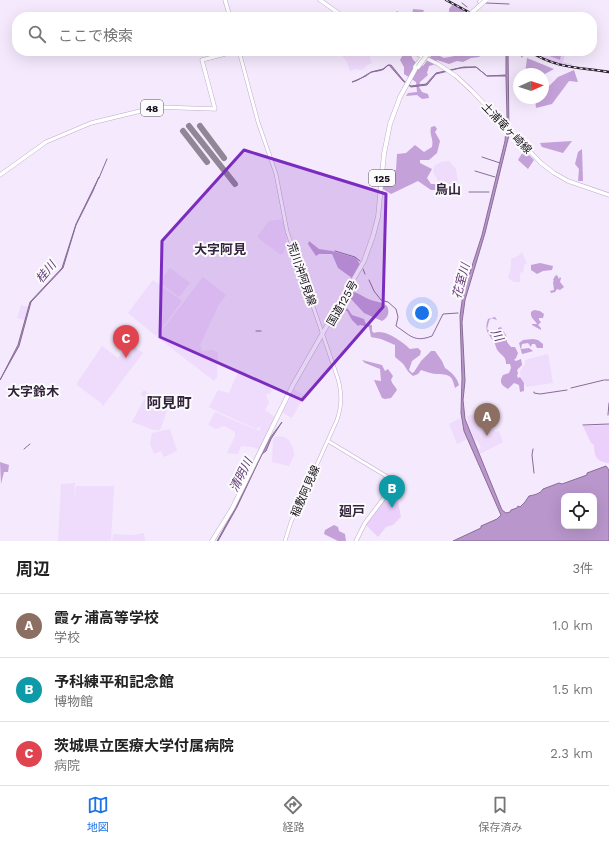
<!DOCTYPE html>
<html lang="ja">
<head>
<meta charset="utf-8">
<style>
	:root { --surface:#fff; --page:#f6f6f6; --text:#222; --muted:#767676; --line:#e0e0e0; --accent:#1a73e8 }
	body { margin:0; font-family:"Work Sans","Noto Sans JP",sans-serif; background:var(--page); color:var(--text) }
	.controls { position:absolute; right:12px; bottom:12px; display:grid; overflow:hidden; border-radius:8px; box-shadow:0 4px 16px #0002 }
	.controls button { width:36px; height:36px; display:grid; place-items:center; padding:0; border:0; border-bottom:1px solid var(--line); background:var(--surface); color:var(--text); font:20px sans-serif }
	.compass { position:absolute; left:513px; top:68px; width:36px; height:36px; border-radius:50%; background:var(--surface); box-shadow:0 4px 16px #0002; rotate:87deg }
	.you { position:absolute; left:422px; top:313px; width:14px; height:14px; margin:-10px; border:3px solid #fff; border-radius:50%; background:#1a73e8; box-shadow:0 0 0 6px #1a73e833 }
	.badge { display:grid; place-items:center; width:26px; height:26px; border-radius:50%; background:var(--accent); color:#fff; font-size:13px; font-weight:700 }
	.pin { position:absolute; translate:-50% -33px; filter:drop-shadow(0 1px 2px #0008) }
	.pin::after { content:''; position:absolute; top:21px; width:14px; height:12px; background:inherit; clip-path:polygon(0 0,100% 0,50% 100%) }
	.list { margin:0; padding:0; list-style:none }
	h2 { display:flex; justify-content:space-between; align-items:center; height:52px; margin:0; padding:0 16px; font-size:17px }
	h2 small { font-size:13px; font-weight:400; color:var(--muted) }
	.list li { display:grid; grid-template-columns:26px 1fr auto; gap:12px; align-items:center; box-sizing:border-box; height:64px; padding:0 16px; border-top:1px solid var(--line) }
	.list b { display:block; font-size:15px; white-space:nowrap }
	.list p { margin:0; font-size:13px; white-space:nowrap; color:var(--muted) }
	.list em { font-size:13px; font-style:normal; color:var(--muted) }
	.icon { flex:none; width:22px; height:22px; fill:none; stroke:currentColor; stroke-width:2; stroke-linecap:round; stroke-linejoin:round }
	.map { position:relative; flex:none; width:609px; height:541px; overflow:hidden }
	.search { position:absolute; background:var(--surface); box-shadow:0 4px 16px #0002; left:12px; right:12px; top:12px; height:44px; display:flex; align-items:center; gap:10px; box-sizing:border-box; padding:0 14px; border-radius:16px; color:var(--muted); font-size:15px }
	.sheet { height:244px; background:var(--surface) }
	nav { display:flex; justify-content:space-around; align-items:center; box-sizing:border-box; height:56px; border-top:1px solid var(--line); background:var(--surface); font-size:11px; color:var(--muted) }
	nav a { display:grid; justify-items:center; gap:2px }
	nav .on { color:var(--accent) }
	.map>svg:first-child { display:block }
	.built { fill:#efdbfc }
	.green { fill:#ebd0fb }
	.forest { fill:#c4a1d8 }
	.water { fill:#b996cc; stroke:#886d96; fill-rule:evenodd }
	.lines { fill:none; stroke-linecap:round; stroke-linejoin:round }
	.stream { stroke:#886d96; stroke-width:1 }
	.runway { stroke:#908696; stroke-width:6 }
	.secondary-casing { stroke:#c0accc; stroke-width:4 }
	.primary-casing { stroke:#c0accc; stroke-width:4.5 }
	.trunk-casing { stroke:#c0accc; stroke-width:5 }
	.secondary { stroke:#fff; stroke-width:3 }
	.primary { stroke:#fff; stroke-width:3.5 }
	.trunk { stroke:#fff; stroke-width:4 }
	.rail-casing { stroke:#2c2330; stroke-width:2.5 }
	.rail { stroke:#fbfbfb; stroke-width:1; stroke-dasharray:3; stroke-linecap:butt }
	.trunk-bridge-casing { stroke:#c0accc; stroke-width:5; stroke-linecap:butt }
	.trunk-bridge { stroke:#fff; stroke-width:4 }
	.marked { fill:#7b2cbf; fill-opacity:0.2; stroke:#7b2cbf; stroke-width:3; stroke-linejoin:round }
	.labels { text-anchor:middle; stroke-width:4; stroke-linejoin:round; paint-order:stroke }
	.shield { fill:#fbfbfb; stroke:#5a545d; stroke-width:1 }
	.shield-label { font-size:10px; font-weight:bold; fill:#150d19 }
	.street-label { font-size:11px; fill:#150d19; stroke:#fbfbfb }
	.water-label { font-size:12px; font-style:italic; fill:#65397c; stroke:#fbfbfb }
	.quarter-label { font-size:13px; font-weight:bold; fill:#33233c; stroke:#fbfbfb }
	.district-label { font-size:15px; font-weight:bold; fill:#33233c; stroke:#fbfbfb }
</style>
</head>
<body>
<div class="map">
<svg width="609" height="541" viewBox="0 0 609 541">
	<rect width="100%" height="100%" fill="#f5e9fd"/>
	<g class="built">
		<polygon points="338,51 368,51 372,63 367,65 364,69 361,70 356,69 350,71 347,62"/>
		<polygon points="449,161 456,169 458,184 455,189 443,190 433,172 434,166 441,162"/>
		<polygon points="283,219 287,240 284,252 281,255 257,237 269,221"/>
		<polygon points="522,252 527,263 524,265 524,268 523,272 520,273 520,282 514,282 508,278 511,267 511,259 518,256"/>
		<polygon points="170,268 190,283 179,297 159,282"/>
		<polygon points="203,277 226,295 218,306 200,345 202,351 213,350 218,353 217,377 214,381 157,337"/>
		<polygon points="153,280 182,301 156,336 128,313"/>
		<polygon points="21,305 28,307 25,320 17,318"/>
		<polygon points="129,343 143,353 103,406 101,403 77,385 77,383 102,346 118,358"/>
		<polygon points="548,354 553,383 526,387 524,382 521,381 520,371 525,364 525,360"/>
		<polygon points="239,370 245,372 249,376 268,385 270,388 272,392 266,395 269,403 265,410 275,417 260,450 252,447 241,446 238,454 227,453 235,436 235,432 224,426 216,429 208,425 215,412 259,431 261,426 256,429 223,414 222,414 209,407 218,390 229,393"/>
		<polygon points="294,389 304,396 292,418 282,412"/>
		<polygon points="144,390 168,408 160,430 154,430 132,422 145,398 141,394"/>
		<polygon points="484,412 488,421 490,421 495,432 499,431 503,442 480,454 478,449 481,448 477,440 475,441 468,421 467,416 474,414 474,419 479,417"/>
		<polygon points="460,418 467,439 457,444 449,424"/>
		<polygon points="170,429 177,451 164,457 161,451 154,454 150,444 152,433"/>
		<polygon points="276,436 284,437 289,440 293,448 294,455 289,466 272,462 273,440"/>
		<polygon points="75,483 74,501 76,486 114,486 111,541 58,541 61,484"/>
		<polygon points="144,533 145,541 112,541 113,534 132,535"/>
	</g>
	<g class="green">
		<polygon points="562,51 564,51 565,54 563,62 572,64 572,66 559,64 538,55 538,52 560,60"/>
		<path d="M609,425V463C596,462 594,455 594,445L591,443L583,426Z"/>
		<polygon points="397,496 401,517 393,525 386,527 378,537 365,524 383,502 386,501 389,503"/>
	</g>
	<g class="forest">
		<path d="M452,5L465,11C461,18 455,17 449,13V9Z"/>
		<polygon points="413,9 424,10 421,17 395,17 394,14 397,11 406,17 412,15"/>
		<path d="M405,51H411C411,60 415,63 423,66L431,56L436,54L444,58L465,54L464,51H483V53L479,57L471,58L463,62L457,61L449,64L437,60L433,65L429,66L427,73L428,75L420,82L419,87L422,92L428,94L429,98L422,99L417,95L406,96L408,93L417,92L416,82L404,74V67L400,60Z"/>
		<polygon points="536,51 562,51 560,60"/>
		<polygon points="527,58 554,69 543,75 525,74"/>
		<polygon points="574,70 578,82 569,81 552,104 536,108 535,99 543,98 543,92 558,77"/>
		<path d="M435,126L437,129L435,132L440,141L437,153L429,160H420V163L432,169L427,178L431,184H436L440,190H431L418,181L391,194L376,185L373,173L384,169L396,170L397,154L406,153L415,145L424,152L432,147C434,139 429,135 431,127Z"/>
		<polygon points="572,141 563,153 542,147 540,143"/>
		<polygon points="582,149 583,181 578,181 579,169 575,164 578,152"/>
		<polygon points="524,150 534,160 528,169 518,160"/>
		<polygon points="309,241 319,249 332,251 356,258 358,261 360,265 352,278 338,268 332,254 319,254 316,256 308,244"/>
		<polygon points="540,263 553,266 552,270 543,271 537,274 531,270 531,265"/>
		<polygon points="557,275 559,279 560,277 561,278 560,282 564,287 560,290 557,289 555,292 551,293 550,291 554,290 553,282 554,281 553,280 555,276"/>
		<path d="M353,292C360,293 364,298 371,300C377,302 382,302 387,306C390,312 388,318 382,321L364,313L351,299L350,297Z"/>
		<path d="M342,308L348,309L352,315L364,319L366,324L372,325V331L374,333C384,328 403,342 410,349L418,348L421,351L420,355L412,361L409,370L412,373L414,372L421,361L431,351H435L442,361L445,368C451,372 457,377 459,385L455,388C452,375 450,375 438,374C432,374 427,372 421,370L418,374L413,376C408,372 407,370 404,365C402,362 398,360 395,357V345L381,339L371,337L369,327L360,325L358,326L352,320L347,311H341Z"/>
		<path d="M534,310L540,311L544,314L543,318H539V320L541,322L538,325L541,328V330L532,325V324H537C535,320 530,318 531,312Z"/>
		<path d="M495,317L497,320L491,318L489,321L487,329L494,335L497,336L500,335L498,332V328L501,327L507,337V342L511,347H515L518,353L516,358L514,360L516,361L521,359L522,365L517,370L518,373L517,376L518,378L520,377L524,383V391L520,392L519,385L514,383L508,389C501,385 499,382 503,375L509,373L511,368L510,364H506C506,356 502,356 498,351C496,349 496,345 494,342C488,333 484,331 488,319Z"/>
		<polygon points="533,339 538,340 543,344 543,348 537,348 535,344 532,344 531,347 528,343 522,344 521,349 529,348 533,351 530,352 522,354 519,343 523,340"/>
		<path d="M362,360L382,365L385,371L388,369L393,376L391,380C392,384 395,386 397,390L391,398L385,399L382,398L374,380L381,381L380,369L365,363Z"/>
		<polygon points="0,462 9,465 8,472 4,472 1,484"/>
		<polygon points="334,525 338,527 339,531 345,534 346,541 338,541 324,534 325,530"/>
	</g>
	<g class="water">
		<path d="M506,51H508L509,135L485,233L465,300L462,322L465,381L463,400L465,419L502,510L506,513L510,512L511,510L517,508L518,506L520,507L525,502L529,496C534,495 540,494 543,489L559,483L562,484L587,475V473L606,466L609,470V541H453L481,528V526L497,519L501,515L464,431L461,413L462,378L460,316L463,294L482,235L505,141L507,117L506,76H487L476,67L460,68L436,74L427,85L411,87L403,81L389,65C387,66 386,67 384,69C381,71 376,71 372,72C366,74 359,81 352,82L366,76L371,72L383,69L388,65H391L404,81L411,86L426,84L436,73L464,67H476L487,76L506,75ZM564,496H594V526H564Z"/>
		<polygon points="99,177 93,191 76,225 63,268 31,302 19,346 0,380 18,345 30,302 62,268 76,224"/>
		<polygon points="282,422 271,439 266,451 262,454 237,507 218,541 217,541 236,507 270,438"/>
	</g>
	<g class="lines">
		<g class="stream">
			<polyline points="462,3 467,7"/>
			<polyline points="486,3 509,4"/>
			<polyline points="521,52 522,57"/>
			<polyline points="482,157 500,163"/>
			<polyline points="475,171 495,177"/>
			<polyline points="99,178 107,159"/>
			<polyline points="469,192 489,192"/>
			<polyline points="335,251 355,257 360,261"/>
			<polyline points="363,269 365,274"/>
			<polyline points="459,271 467,274"/>
			<path d="M369,280L374,291L381,300L388,302L396,309L398,317L396,326C410,335 414,343 432,336L443,314L458,313"/>
			<polyline points="256,331 261,331"/>
			<polyline points="605,380 609,380"/>
			<polyline points="571,388 604,380"/>
			<polyline points="534,392 534,393 540,394 567,390"/>
			<polyline points="608,415 609,403"/>
			<polyline points="583,425 609,424"/>
			<polyline points="24,449 30,444"/>
			<polyline points="533,449 532,455 534,473"/>
		</g>
		<g class="runway">
			<polyline points="189,126 235,184"/>
			<polyline points="200,126 224,158"/>
			<polyline points="183,131 207,162"/>
		</g>
		<defs>
			<g id="secondary">
				<path d="M239,51L258,122L276,174L287,231L336,373C342,389 343,403 337,420L291,522L285,541"/>
				<polyline points="328,441 396,482"/>
			</g>
			<g id="primary">
				<polyline points="225,0 230,17"/>
				<polyline points="320,0 344,17"/>
				<polyline points="411,51 438,64 456,76 472,91 541,163 554,173 568,181 609,195"/>
				<polyline points="0,175 46,142 91,123 157,107 215,109 202,60 225,54 225,51"/>
				<polyline points="356,541 365,523 396,482"/>
			</g>
			<g id="trunk">
				<polyline points="480,2 483,0"/>
				<polyline points="415,67 427,52"/>
				<polyline points="212,541 232,509 293,385 364,261 373,236 378,217 384,154 390,124 400,97 417,66"/>
			</g>
		</defs>
		<use href="#secondary" class="secondary-casing"/>
		<use href="#primary" class="primary-casing"/>
		<use href="#trunk" class="trunk-casing"/>
		<use href="#secondary" class="secondary"/>
		<use href="#primary" class="primary"/>
		<use href="#trunk" class="trunk"/>
		<defs>
			<g id="rail">
				<polyline points="446,0 478,17"/>
				<path d="M529,51C557,69 579,67 609,72"/>
			</g>
		</defs>
		<use href="#rail" class="rail-casing"/>
		<use href="#rail" class="rail"/>
		<defs>
			<g id="trunk-bridge">
				<polyline points="467,17 486,0"/>
				<polyline points="418,67 430,51"/>
			</g>
		</defs>
		<use href="#trunk-bridge" class="trunk-bridge-casing"/>
		<use href="#trunk-bridge" class="trunk-bridge"/>
	</g>
	<path class="marked" d="M244,150L386,194L383,307L302,400L160,337L162,241Z"/>
	<g class="labels">
		<g class="shield">
			<rect x="141" y="100" width="22" height="16" rx="3"/>
			<rect x="369" y="170" width="26" height="16" rx="3"/>
		</g>
		<g class="shield-label">
			<text x="152" y="112">48</text>
			<text x="382" y="182">125</text>
		</g>
		<g class="street-label">
			<text transform="translate(507 128) rotate(46)" y="4">土浦竜ヶ崎線</text>
			<text transform="translate(302 274) rotate(71)" y="4">荒川沖阿見線</text>
			<text transform="translate(342 303) rotate(-60)" y="4">国道125号</text>
			<text transform="translate(305 491) rotate(-66)" y="4">稲敷阿見線</text>
		</g>
		<g class="water-label">
			<text transform="translate(46 272) rotate(-51)" y="4">桂川</text>
			<text transform="translate(461 281) rotate(-75)" y="4">花室川</text>
			<text transform="translate(497 335) rotate(62)" y="4">川</text>
			<text transform="translate(241 475) rotate(-63)" y="4">清明川</text>
		</g>
		<g class="quarter-label">
			<text x="448" y="194">烏山</text>
			<text x="220" y="254">大字阿見</text>
			<text x="33" y="396">大字鈴木</text>
			<text x="352" y="516">廻戸</text>
		</g>
		<g class="district-label">
			<text x="169" y="408">阿見町</text>
		</g>
	</g>
</svg>
<div class="controls">
<button><svg class="icon" aria-label="locate" viewBox="0 0 24 24"><circle cx="12" cy="12" r="6"/><path d="M12 2v4M12 18v4M2 12h4M18 12h4"/></svg></button>
</div>
<svg class="compass" viewBox="-18 -18 36 36"><path d="M0-13l5 13h-10z" fill="#e53935"/><path d="M0 13l5-13h-10z" fill="#767676"/></svg>
<div class="you"></div>
<div class="pin badge" style="left:487px;top:436px;background:#8d6e63">A</div>
<div class="pin badge" style="left:392px;top:508px;background:#0f9aa8">B</div>
<div class="pin badge" style="left:126px;top:358px;background:#e0444e">C</div>
<div class="search"><svg class="icon" aria-label="search" viewBox="0 0 24 24"><circle cx="10" cy="10" r="6"/><path d="M15 15l6 6"/></svg>ここで検索</div>
</div>
<section class="sheet">
<h2>周辺<small>3件</small></h2>
<ul class="list">
<li><span class="badge" style="background:#8d6e63">A</span><div><b>霞ヶ浦高等学校</b><p>学校</p></div><em>1.0 km</em></li>
<li><span class="badge" style="background:#0f9aa8">B</span><div><b>予科練平和記念館</b><p>博物館</p></div><em>1.5 km</em></li>
<li><span class="badge" style="background:#e0444e">C</span><div><b>茨城県立医療大学付属病院</b><p>病院</p></div><em>2.3 km</em></li>
</ul>
</section>
<nav>
<a class="on"><svg class="icon" aria-label="map" viewBox="0 0 24 24"><path d="M3 6l6-2 6 2 6-2v14l-6 2-6-2-6 2zM9 4v14M15 6v14"/></svg>地図</a>
<a><svg class="icon" aria-label="directions" viewBox="0 0 24 24"><path d="M12 3l9 9-9 9-9-9zM9 14v-3h6M13 9l2 2-2 2"/></svg>経路</a>
<a><svg class="icon" aria-label="saved" viewBox="0 0 24 24"><path d="M7 4h10v16l-5-4-5 4z"/></svg>保存済み</a>
</nav>
</body>
</html>
